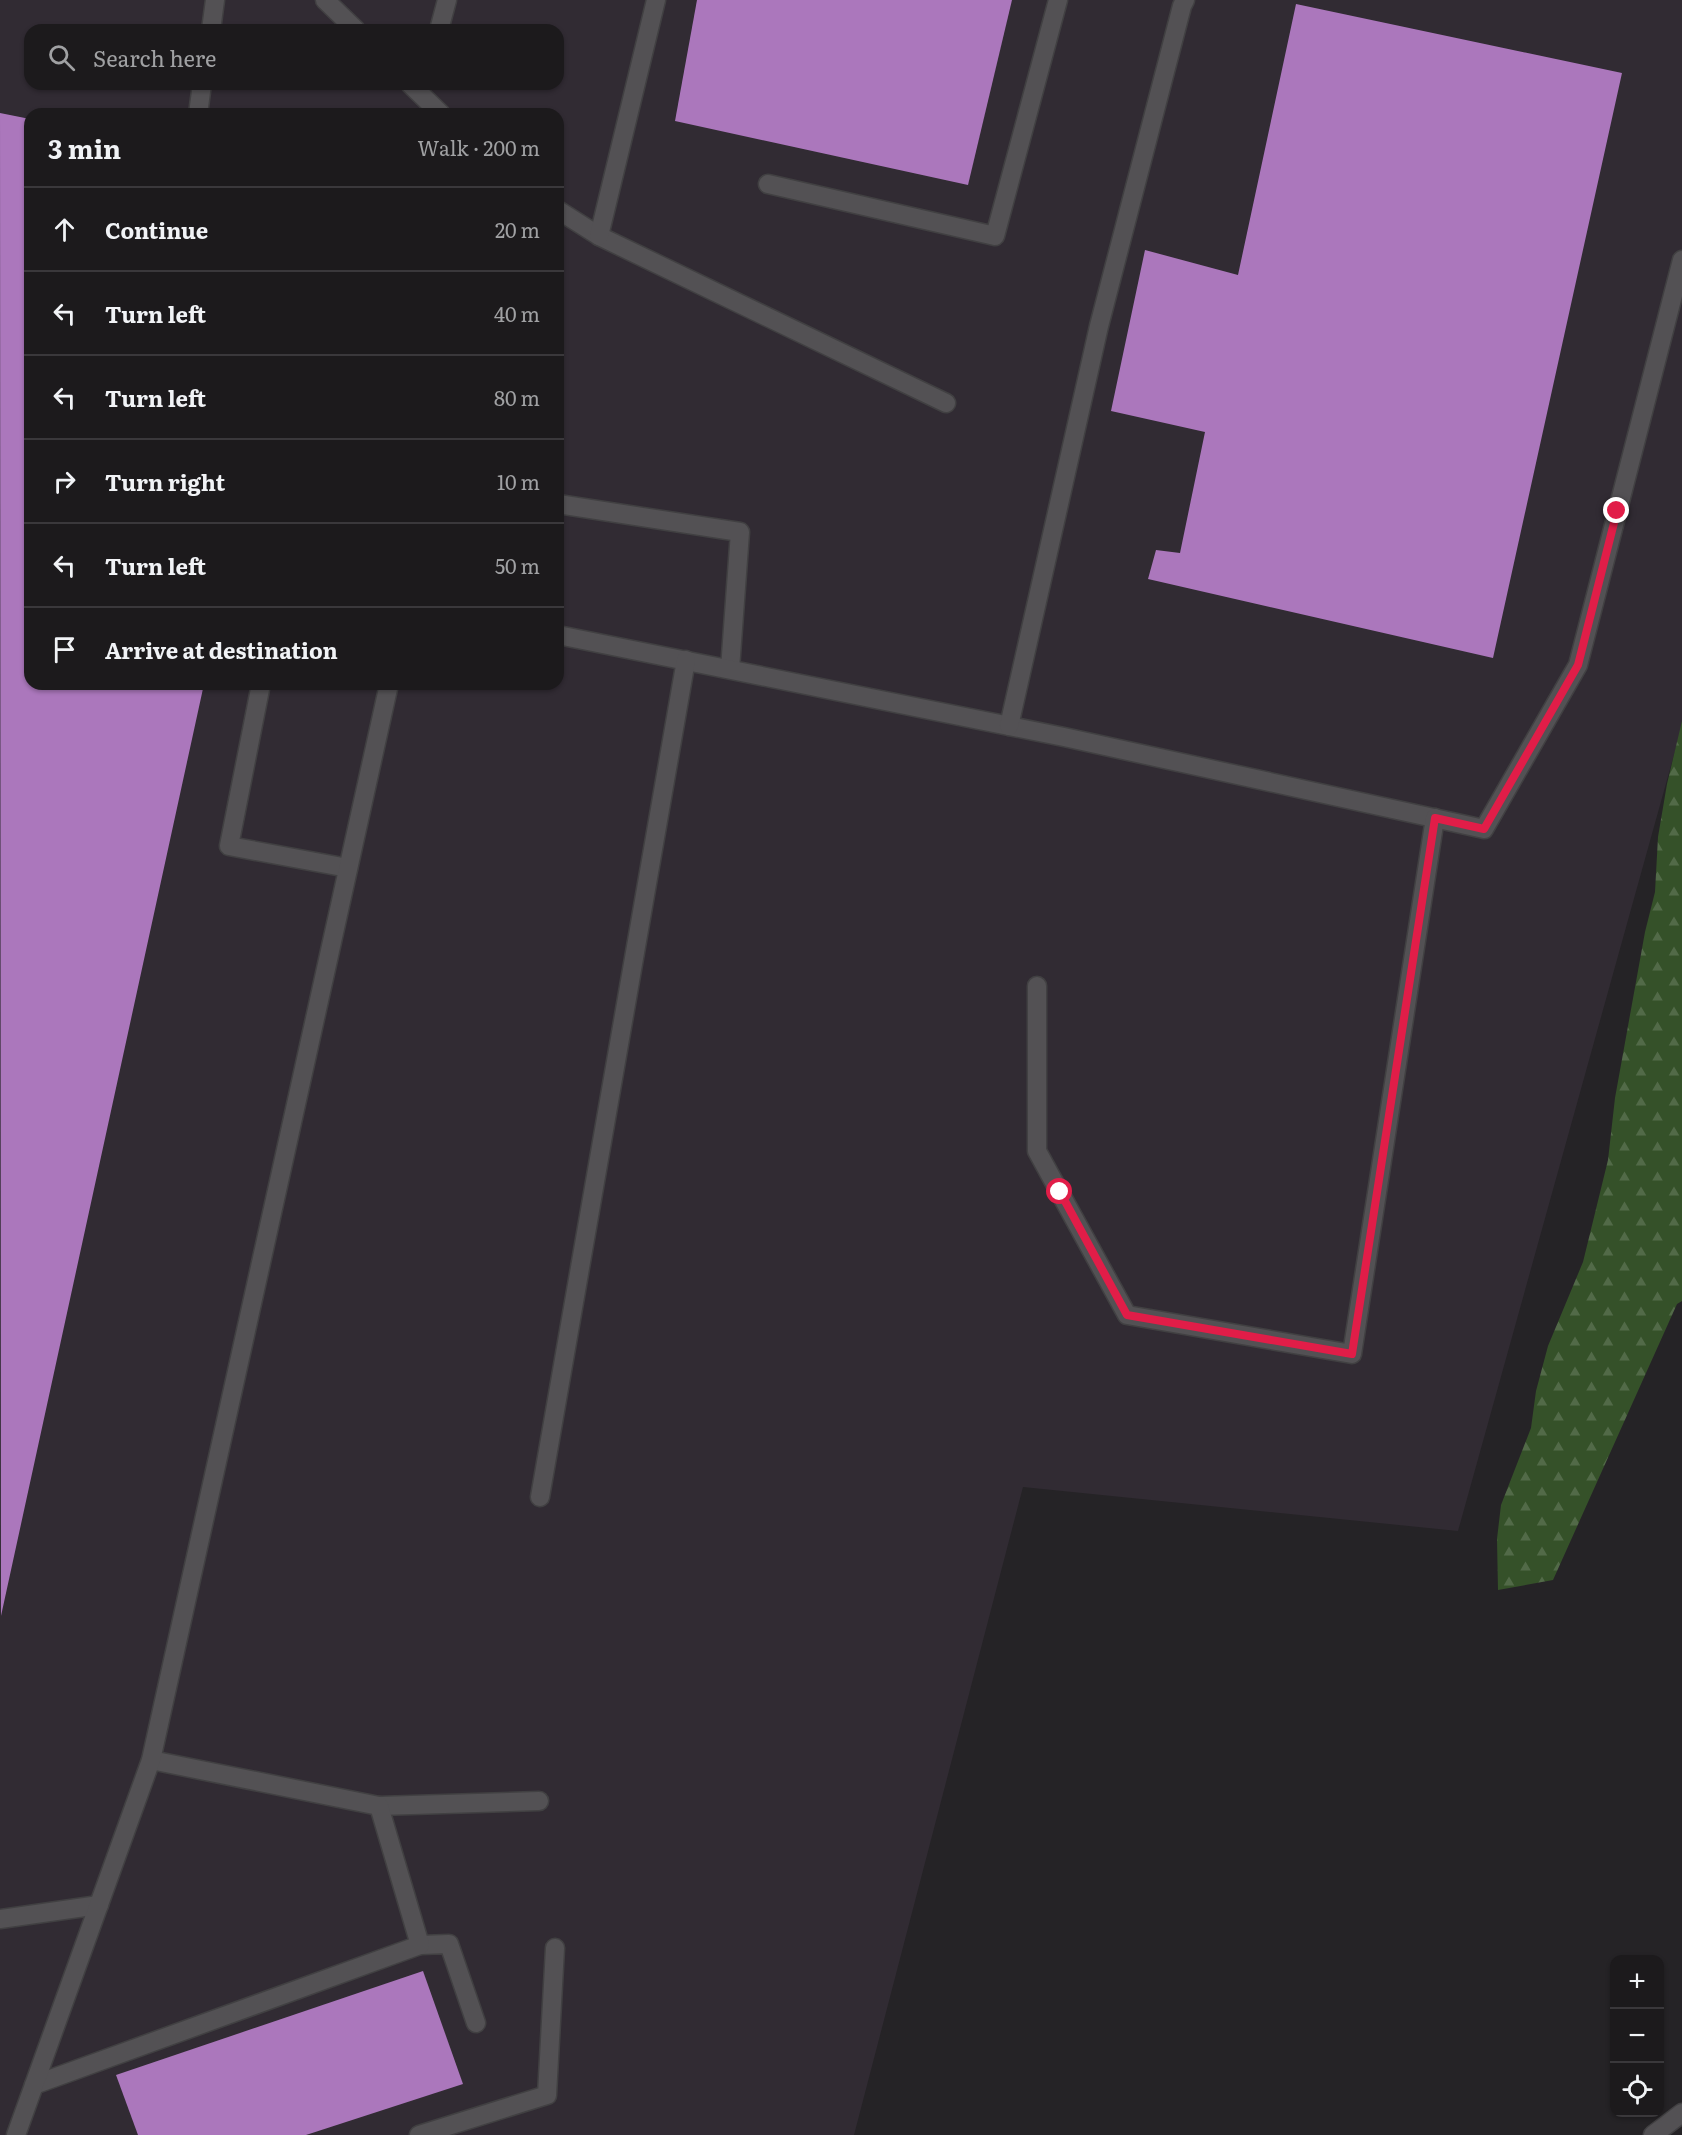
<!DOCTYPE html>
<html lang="en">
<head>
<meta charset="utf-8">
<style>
	:root { --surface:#1c1a1c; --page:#292729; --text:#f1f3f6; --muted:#a0a1a3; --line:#3a383b }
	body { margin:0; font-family:Literata,serif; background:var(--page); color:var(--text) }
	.controls { position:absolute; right:18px; bottom:18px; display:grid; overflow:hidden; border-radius:12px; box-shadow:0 2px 4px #0004 }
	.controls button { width:54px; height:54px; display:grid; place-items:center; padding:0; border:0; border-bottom:2px solid var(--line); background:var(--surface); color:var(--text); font:30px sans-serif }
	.stop { position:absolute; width:18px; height:18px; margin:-14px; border:4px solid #e11d48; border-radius:50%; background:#fff }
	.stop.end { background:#e11d48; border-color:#fff; box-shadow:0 2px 6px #0008 }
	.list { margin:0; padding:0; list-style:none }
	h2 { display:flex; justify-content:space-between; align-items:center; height:78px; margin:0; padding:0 24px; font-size:26px }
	h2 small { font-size:20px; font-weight:400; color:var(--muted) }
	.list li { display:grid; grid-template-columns:39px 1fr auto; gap:18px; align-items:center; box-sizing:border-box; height:84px; padding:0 24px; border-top:2px solid var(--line) }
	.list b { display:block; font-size:22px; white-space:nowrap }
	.list em { font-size:20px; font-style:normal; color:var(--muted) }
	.icon { flex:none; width:33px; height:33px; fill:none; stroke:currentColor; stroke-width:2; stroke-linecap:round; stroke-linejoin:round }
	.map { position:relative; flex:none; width:1682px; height:2135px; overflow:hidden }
	.search { position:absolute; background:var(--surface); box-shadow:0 2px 4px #0004; left:24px; top:24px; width:540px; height:66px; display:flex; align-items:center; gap:15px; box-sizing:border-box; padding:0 21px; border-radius:18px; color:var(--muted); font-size:22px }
	.panel { position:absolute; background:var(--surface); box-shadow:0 2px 4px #0004; left:24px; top:108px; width:540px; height:582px; border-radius:18px }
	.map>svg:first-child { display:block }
	.built { fill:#312b33; fill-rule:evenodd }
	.forest { fill:url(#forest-firs) }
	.building { fill:#ab77bc }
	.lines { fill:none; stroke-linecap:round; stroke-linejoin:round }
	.minor-casing { stroke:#414042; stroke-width:21 }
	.minor { stroke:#535154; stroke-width:18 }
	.route { stroke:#e11d48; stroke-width:8 }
</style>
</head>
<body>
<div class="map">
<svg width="1682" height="2135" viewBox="0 0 1682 2135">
	<defs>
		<pattern id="forest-firs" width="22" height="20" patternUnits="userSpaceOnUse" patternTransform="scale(1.5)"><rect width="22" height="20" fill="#355129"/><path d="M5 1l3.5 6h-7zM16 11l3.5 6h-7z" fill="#526a48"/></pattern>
	</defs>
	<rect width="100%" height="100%" fill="#252326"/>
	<path class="built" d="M0,0H1682V726L1458,1531L1023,1487L854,2135H0ZM30,30H558V84H30ZM30,114H558V684H30Z"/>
	<polygon class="forest" points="1682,721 1682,1301 1677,1304 1553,1580 1498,1590 1497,1539 1501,1505 1531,1428 1536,1391 1548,1346 1583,1262 1608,1160 1615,1098 1645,932 1655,892 1658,837 1667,784"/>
	<g class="building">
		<polygon points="697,0 1012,0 968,185 675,121"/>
		<polygon points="1296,4 1622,73 1493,658 1148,579 1156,550 1180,553 1205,432 1111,411 1145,250 1238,275"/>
		<polygon points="0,113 30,119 30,684 204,684 1,1616"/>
		<polygon points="423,1971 463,2084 306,2135 138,2135 116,2075"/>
	</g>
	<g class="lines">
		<defs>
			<g id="minor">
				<polyline points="325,0 356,30"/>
				<polyline points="211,30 215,0"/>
				<polyline points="439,30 447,0"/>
				<polyline points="410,84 441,114"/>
				<polyline points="198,114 202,84"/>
				<polyline points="768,184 995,236 1058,0"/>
				<polyline points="558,210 599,236 946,403"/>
				<polyline points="599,236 656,0"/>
				<polyline points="558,504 740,532 730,669"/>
				<polyline points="558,635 1064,737 1484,829 1578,665 1682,260"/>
				<polyline points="261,684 229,846 348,868"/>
				<polyline points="1009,726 1099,326 1182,6 1185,0"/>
				<polyline points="1037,986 1037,1151 1127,1315 1352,1354 1435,818"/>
				<polyline points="540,1497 686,660"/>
				<polyline points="379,1806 539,1801"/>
				<polyline points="0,1919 99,1905"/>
				<polyline points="420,1945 449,1944 476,2023"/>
				<polyline points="34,2085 420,1945 379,1806 151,1760"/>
				<polyline points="16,2135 151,1760 389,684"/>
				<polyline points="419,2135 547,2095 555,1948"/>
				<polyline points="1653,2135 1682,2113"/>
			</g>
		</defs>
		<use href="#minor" class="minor-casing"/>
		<use href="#minor" class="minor"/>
	</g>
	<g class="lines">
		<polyline class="route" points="1060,1192 1127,1315 1352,1354 1435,818 1484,829 1578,665 1617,511"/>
	</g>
</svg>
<div class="controls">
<button>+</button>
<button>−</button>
<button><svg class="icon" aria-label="locate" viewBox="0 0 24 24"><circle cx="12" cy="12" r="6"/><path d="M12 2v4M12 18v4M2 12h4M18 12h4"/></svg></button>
</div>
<div class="stop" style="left:1060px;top:1192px"></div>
<div class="stop end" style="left:1617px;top:511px"></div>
<div class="search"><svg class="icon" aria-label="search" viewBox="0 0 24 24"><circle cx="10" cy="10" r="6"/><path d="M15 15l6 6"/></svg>Search here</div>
<section class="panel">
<h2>3 min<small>Walk · 200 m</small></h2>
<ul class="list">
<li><svg class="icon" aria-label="ahead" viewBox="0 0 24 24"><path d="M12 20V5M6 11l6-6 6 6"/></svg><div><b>Continue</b></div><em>20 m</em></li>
<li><svg class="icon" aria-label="left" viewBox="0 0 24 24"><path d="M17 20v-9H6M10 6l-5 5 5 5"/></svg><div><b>Turn left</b></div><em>40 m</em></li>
<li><svg class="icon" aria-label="left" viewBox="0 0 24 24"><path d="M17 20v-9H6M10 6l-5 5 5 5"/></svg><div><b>Turn left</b></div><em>80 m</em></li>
<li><svg class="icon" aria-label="right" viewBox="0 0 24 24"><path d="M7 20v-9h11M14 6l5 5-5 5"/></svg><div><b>Turn right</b></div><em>10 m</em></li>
<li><svg class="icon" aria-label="left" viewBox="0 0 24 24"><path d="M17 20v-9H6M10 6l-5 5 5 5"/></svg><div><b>Turn left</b></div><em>50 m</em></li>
<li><svg class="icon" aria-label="arrive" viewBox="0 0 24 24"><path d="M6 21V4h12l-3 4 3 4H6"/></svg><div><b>Arrive at destination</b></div></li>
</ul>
</section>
</div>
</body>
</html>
